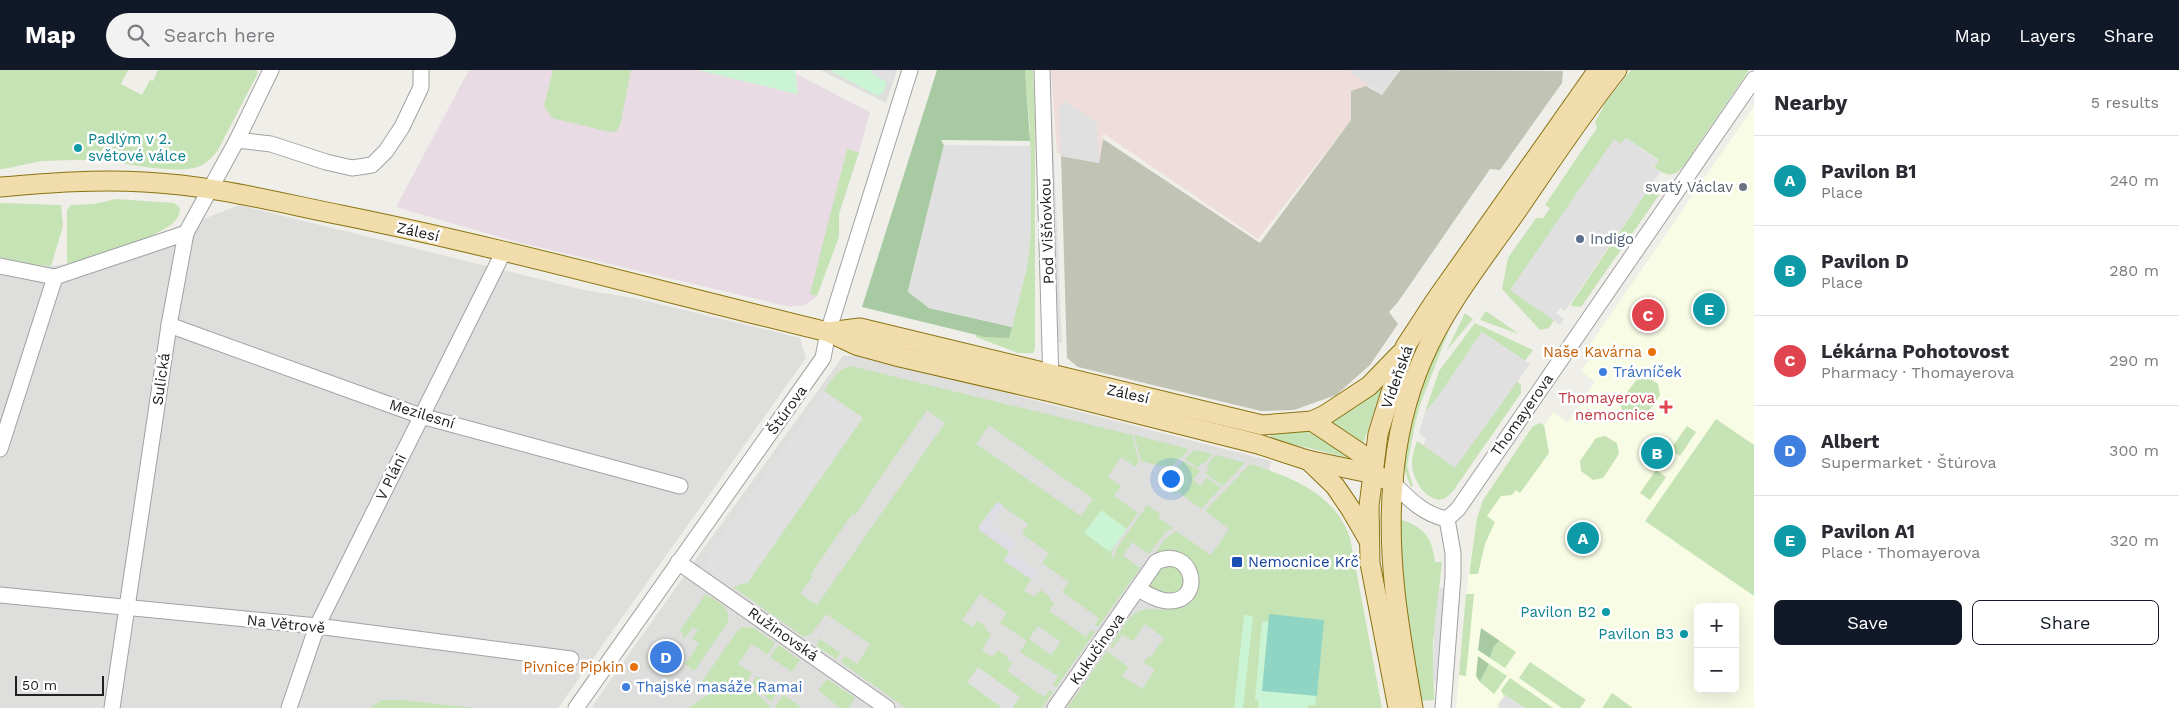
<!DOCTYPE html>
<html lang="en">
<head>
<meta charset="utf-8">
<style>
	:root { --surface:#fff; --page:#f2f2f3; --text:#2b2b33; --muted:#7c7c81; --line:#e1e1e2; --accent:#111827 }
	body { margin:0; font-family:"Work Sans",sans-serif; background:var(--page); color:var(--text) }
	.controls { position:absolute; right:15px; bottom:15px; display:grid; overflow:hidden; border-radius:8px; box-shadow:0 5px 20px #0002 }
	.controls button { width:45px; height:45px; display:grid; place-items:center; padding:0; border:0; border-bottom:1px solid var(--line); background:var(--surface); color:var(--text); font:25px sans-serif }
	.scale { position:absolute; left:15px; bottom:12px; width:89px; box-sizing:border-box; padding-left:5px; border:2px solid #202020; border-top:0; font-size:14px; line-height:18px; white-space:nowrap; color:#202020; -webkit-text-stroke:4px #fff; paint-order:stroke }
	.you { position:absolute; left:1170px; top:408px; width:18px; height:18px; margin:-12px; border:4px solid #fff; border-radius:50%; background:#1a73e8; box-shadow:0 0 0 8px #1a73e833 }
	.badge { display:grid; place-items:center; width:32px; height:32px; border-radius:50%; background:var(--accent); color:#fff; font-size:16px; font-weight:700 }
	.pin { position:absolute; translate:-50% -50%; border:2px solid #fff; box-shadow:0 1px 5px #0006 }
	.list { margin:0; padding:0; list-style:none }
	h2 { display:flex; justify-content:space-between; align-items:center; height:65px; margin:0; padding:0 20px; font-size:21px }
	h2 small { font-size:16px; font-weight:400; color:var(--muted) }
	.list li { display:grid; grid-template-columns:32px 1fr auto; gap:15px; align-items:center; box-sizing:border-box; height:90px; padding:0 20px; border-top:1px solid var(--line) }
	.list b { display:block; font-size:19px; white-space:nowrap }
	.list p { margin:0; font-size:16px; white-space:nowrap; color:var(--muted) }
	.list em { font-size:16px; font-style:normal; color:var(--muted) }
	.actions { display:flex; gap:10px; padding:15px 20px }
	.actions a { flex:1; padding:11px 0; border:1px solid var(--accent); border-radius:8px; text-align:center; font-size:18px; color:var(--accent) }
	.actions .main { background:var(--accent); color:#fff }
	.icon { flex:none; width:28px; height:28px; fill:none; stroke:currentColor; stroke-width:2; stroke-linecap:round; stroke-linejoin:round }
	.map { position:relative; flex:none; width:1754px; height:638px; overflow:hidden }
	header { display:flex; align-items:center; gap:30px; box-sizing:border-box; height:70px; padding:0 25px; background:var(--accent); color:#fff }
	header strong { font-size:24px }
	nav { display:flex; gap:28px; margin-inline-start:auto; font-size:18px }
	.search { width:350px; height:45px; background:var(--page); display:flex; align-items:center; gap:12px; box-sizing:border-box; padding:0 18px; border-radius:28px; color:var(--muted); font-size:19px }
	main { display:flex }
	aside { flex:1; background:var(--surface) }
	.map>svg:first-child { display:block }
	.residential { fill:#dededd }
	.commercial { fill:#eeddda }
	.industrial { fill:#e8dbe4 }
	.education { fill:#f8fce5; fill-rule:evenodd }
	.construction { fill:#c1c3b4 }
	.grass { fill:#c5e3b4; fill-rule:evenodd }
	.forest { fill:#a8caa2 }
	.park { fill:#cbf4d4 }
	.pitch { fill:#90d5c4 }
	.parking { fill:#e0e0e0 }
	.plaza { fill:#dedce5 }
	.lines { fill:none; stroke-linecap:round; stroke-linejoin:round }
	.minor-casing { stroke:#a1a1a1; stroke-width:17 }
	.major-casing { stroke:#8a7412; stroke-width:21 }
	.minor { stroke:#fff; stroke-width:15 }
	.major { stroke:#f1ddab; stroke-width:19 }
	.culture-dot { fill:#0f9aa8; stroke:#fff; stroke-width:2 }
	.worship-dot { fill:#6b7280; stroke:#fff; stroke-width:2 }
	.service-dot { fill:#5c6f8a; stroke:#fff; stroke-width:2 }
	.food-dot { fill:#e8710a; stroke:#fff; stroke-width:2 }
	.shop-dot { fill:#3f7fe0; stroke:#fff; stroke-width:2 }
	.health-dot { fill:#e0444e; stroke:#fff; stroke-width:2 }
	.transit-dot { fill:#1a4fb4; stroke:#fff; stroke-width:2 }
	.labels { text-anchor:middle; stroke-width:5; stroke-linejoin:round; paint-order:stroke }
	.culture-label { font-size:15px; fill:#0d838f; stroke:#fff; text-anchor:end }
	.worship-label { font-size:15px; fill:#5b616d; stroke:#fff; text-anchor:end }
	.street-label { font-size:15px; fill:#202020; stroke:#fff }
	.service-label { font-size:15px; fill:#4e5e75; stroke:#fff; text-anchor:start }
	.food-label { font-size:15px; fill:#c56008; stroke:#fff; text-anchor:end }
	.shop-label { font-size:15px; fill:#366cbe; stroke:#fff; text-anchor:start }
	.health-label { font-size:15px; fill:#be3a42; stroke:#fff; text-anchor:end }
	.transit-label { font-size:15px; fill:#164399; stroke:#fff; text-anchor:start }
</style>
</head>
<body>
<header>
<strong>Map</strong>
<div class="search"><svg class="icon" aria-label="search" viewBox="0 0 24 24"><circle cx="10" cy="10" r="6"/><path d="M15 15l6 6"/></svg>Search here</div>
<nav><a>Map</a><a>Layers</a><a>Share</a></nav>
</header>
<main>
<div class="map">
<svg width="1754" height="638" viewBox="0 0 1754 638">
	<rect width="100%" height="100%" fill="#f0eee8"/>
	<g class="residential">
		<polygon points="820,0 897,0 886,33"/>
		<polygon points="239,135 584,220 634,228 800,268 806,288 558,638 0,638 0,187 36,195 51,196 67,194 181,158"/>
		<polygon points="843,286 863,286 1271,391 1255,470 1138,638 591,638 693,493"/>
	</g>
	<polygon class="commercial" points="1051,0 1388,0 1378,14 1352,21 1351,50 1258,169 1103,63 1099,93 1057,83"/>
	<polygon class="industrial" points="469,0 698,0 797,24 796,4 870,42 859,82 847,79 811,224 817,226 805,235 790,237 517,172 396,137"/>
	<path class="education" d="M1754,36V638H1456L1469,497L1477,448L1483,430L1533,356L1539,353L1544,355L1553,342L1568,352L1595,312L1581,301L1590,289L1587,284V279ZM1698,537H1735V619H1698Z"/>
	<polygon class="construction" points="1400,0 1563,1 1562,13 1500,100 1490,99 1398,232 1389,242 1398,254 1370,295 1336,325 1294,340 1261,341 1078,297 1067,288 1061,86 1099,93 1103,69 1260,173 1351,50 1351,21 1366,16 1382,25"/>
	<g class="grass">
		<path d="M0,0H128L121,14L142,25L150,10L153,11L158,0H257L258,3L218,80C212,88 204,96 194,98C159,104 122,90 87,90C73,90 59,90 45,91C30,92 15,98 0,99Z"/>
		<polygon points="553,0 631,0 620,56 616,61 610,62 552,48 544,36"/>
		<polygon points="1025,0 1033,0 1035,47 1035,278 1033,283 1018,283 976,267 976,265 1009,268 1027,197 1031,160 1030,60"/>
		<path d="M1631,0H1749L1693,82L1700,89L1692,84C1680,101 1675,113 1654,97L1659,90L1626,68L1621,74L1614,70L1511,220L1554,250L1549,258L1540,260L1502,219L1508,188L1536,148H1543L1550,138L1545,135L1597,58L1595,52L1606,32Z"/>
		<polygon points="847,79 859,82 839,144 839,167 817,226 810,224"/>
		<polygon points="1649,118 1655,120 1659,125 1581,237 1571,236 1571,234"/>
		<path d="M116,129L174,133L180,138C180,157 156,160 144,172L67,194V140L71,135L94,134Z"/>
		<polygon points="0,133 61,135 63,156 51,196 36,195 0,187"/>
		<polygon points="1486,241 1519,264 1480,250"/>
		<polygon points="1465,243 1473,249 1447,280"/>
		<polygon points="1475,253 1533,280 1525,291 1482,262 1437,328 1425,342 1439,301"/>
		<path d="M1450,257L1420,335L1415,354L1407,396L1413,416L1411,417C1408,410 1405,403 1404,395C1403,363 1430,283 1450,257Z"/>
		<path d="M851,296L1132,365L1139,392L1136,397L1121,387L1108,407L1121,416L1114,426L1138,443L1114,476L1111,486L1114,488L1117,478L1147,435L1160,444L1159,448L1173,458L1166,462L1149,484L1132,472L1123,486L1140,498L1098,557L1095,555L1099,548L1062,522L1069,512L1042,493L1049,483L1022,464L1028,454L1001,435L983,461L1015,473L1004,490L1014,497L1018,493L1036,502L1024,520L1034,527L1041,520L1050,527L1049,529L1054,533L1056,531L1049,541L1086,567L1092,560L1095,562L1056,617L1053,615L1058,606L1020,582L1027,571L1000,553L1007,543L980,524L962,550L972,557L978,551L987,558L986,560L991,564L993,562L982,580L992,587L998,580L1008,587L1007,589L1012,593L1014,591L1007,601L1044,627L1050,620L1053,622L1042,638H1012L1020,627L967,612L1003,638H906L841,592L845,586L857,594L870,574L826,544L811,564L804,567L733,517L748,512L862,348L824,321C832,310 837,299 851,296ZM927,340L945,353L817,535L800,524L813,506L811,504L852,444L855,445ZM989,355L1093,429L1081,446L976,374ZM1038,556L1061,572L1051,585L1029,569Z"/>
		<polygon points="1646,306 1658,314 1660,325 1644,348 1634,350 1622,342 1620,332 1637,309"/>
		<polygon points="1384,311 1363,374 1328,353 1357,336"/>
		<path d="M1517,311L1521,315V323L1453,421L1446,428L1439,430C1422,427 1411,406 1412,390C1413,383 1415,377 1417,371L1455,397Z"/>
		<polygon points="1716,349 1754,375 1754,526 1645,451"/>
		<polygon points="1539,353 1544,355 1549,383 1520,423 1516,420 1512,425 1501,426 1487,446 1495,452 1485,474 1478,504 1469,504 1477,448 1483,430 1533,356"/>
		<polygon points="1687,356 1696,362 1680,386 1670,380"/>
		<polygon points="1311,358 1362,391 1271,369 1271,362"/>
		<polygon points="1134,365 1189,379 1170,398 1141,391"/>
		<polygon points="1605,366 1617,373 1619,384 1603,408 1593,410 1581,401 1580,391 1596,368"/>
		<polygon points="1194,380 1212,384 1204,394 1202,392 1198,398 1185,389"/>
		<polygon points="1215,385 1245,393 1223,416 1205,403 1210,397 1207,396"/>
		<polygon points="1183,391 1200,401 1193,410 1200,416 1207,408 1221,418 1201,439 1177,421 1175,424 1161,415"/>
		<path d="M1250,394C1291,407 1335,423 1350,468L1382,638H1067L1107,581L1128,597L1122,606L1142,619L1155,600L1143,592L1149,586L1151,587L1164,568L1145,554L1133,571L1122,565L1112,579L1110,577C1117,567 1124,553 1133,545C1148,531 1171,549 1193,531L1191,525L1195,503L1152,488L1164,470L1176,461L1211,485L1229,459L1205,441Z"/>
		<polygon points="1656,400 1666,407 1650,430 1640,423"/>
		<path d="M1400,449C1424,458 1432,466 1435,492H1442L1433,572L1434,630L1417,631L1402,508Z"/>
		<polygon points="1169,493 1184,502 1183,517 1175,524 1145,521 1159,498"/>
		<path d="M706,524C717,531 731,537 728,552L694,601L685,594L699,574L692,569L698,560L693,557L685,568L682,566L683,563L681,561L678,563Z"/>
		<polygon points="1466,524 1474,524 1466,606 1459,605"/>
		<polygon points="743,557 754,558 775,573 767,585 752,574 738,594 752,603 746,613 772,638 689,638 716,619 701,613 738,560"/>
		<polygon points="820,566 820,569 840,583 836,589 817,576"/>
		<polygon points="1500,571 1516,582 1505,598 1490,588 1494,576"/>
		<polygon points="779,575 800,590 792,602 770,587"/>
		<polygon points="1530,592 1586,630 1580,638 1562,638 1519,608"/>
		<polygon points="1489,594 1507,606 1494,624 1480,612"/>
		<polygon points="757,606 778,622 771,632 752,613"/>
		<polygon points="1510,608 1553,638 1525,638 1505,625 1504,626 1501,620"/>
		<polygon points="827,609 855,628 848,638 840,638 818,620"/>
		<polygon points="1612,623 1633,638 1602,638"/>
		<polygon points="783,625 801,637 800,638 777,638 775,636"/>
		<polygon points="381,630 401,630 476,638 371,638"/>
	</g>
	<g class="forest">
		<polygon points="937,0 1025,0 1030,71 941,70 944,75 908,221 929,238 1012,257 1009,268 985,267 862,237"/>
		<polygon points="1481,558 1500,571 1494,576 1490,588 1478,580"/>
		<polygon points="1478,586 1489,594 1480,612 1476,606"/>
	</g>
	<g class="park">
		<polygon points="698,0 795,0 798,24 797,24"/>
		<polygon points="830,0 891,0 883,23 877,26"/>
		<polygon points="1101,440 1127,459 1110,482 1084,463"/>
		<polygon points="1244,545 1253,546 1243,638 1234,638"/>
		<polygon points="1262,551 1323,557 1315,636 1308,635 1308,638 1258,638 1258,630 1255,630"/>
	</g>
	<polygon class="pitch" points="1269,544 1324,550 1317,626 1262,621"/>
	<g class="parking">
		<polygon points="872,0 895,0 890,14 871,3"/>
		<polygon points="1348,0 1399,0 1382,25"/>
		<polygon points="1065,31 1097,53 1099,93 1061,86 1059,38"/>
		<polygon points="1047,41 1052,42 1062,273 1055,272"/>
		<polygon points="1626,68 1659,91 1654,97 1660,102 1565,241 1560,238 1556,243 1564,249 1560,255 1510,220 1614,69 1621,74"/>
		<polygon points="944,75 1031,76 1031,160 1027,197 1012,257 929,238 908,222"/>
		<polygon points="1482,262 1530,294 1455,398 1423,375 1426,369 1419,363 1425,342 1437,328"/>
		<polygon points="824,321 863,348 748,512 733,517 707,500 705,490"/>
		<polygon points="1439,518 1449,519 1439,616 1433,610 1434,565"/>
		<polygon points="978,597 1020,627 1012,638 1003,638 967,612"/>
		<polygon points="1505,625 1525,638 1500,638 1497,636"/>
	</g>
	<polygon class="plaza" points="997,432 1003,435 990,454 1016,472 1010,482 1037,502 1032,510 1004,491 1010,482 979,460 979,456"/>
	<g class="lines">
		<defs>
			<g id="minor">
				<polyline points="1042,0 1051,313"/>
				<polyline points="237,70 271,74 326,92 352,98 372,95 386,81 402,57 421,17 421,0"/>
				<polyline points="0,196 55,207 186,163"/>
				<polyline points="169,255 421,346 680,416"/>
				<polyline points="0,379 55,207"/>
				<path d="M1393,413C1408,428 1424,445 1447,449"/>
				<polyline points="1447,449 1458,439 1754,9"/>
				<polyline points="678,492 887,638"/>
				<polyline points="0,525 317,556 571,589"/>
				<polyline points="112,638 169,255 186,163 237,70 271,0"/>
				<polyline points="289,638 317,556 504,181"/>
				<polyline points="576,638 823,288 828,262 910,0"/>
				<path d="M1055,638L1156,492C1192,474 1206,530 1170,531C1160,532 1147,524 1138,519"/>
				<polyline points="1443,638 1453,506 1453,483 1447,449"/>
			</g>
			<g id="major">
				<path d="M0,117C48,113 96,109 144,112C211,115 276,132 341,145C505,178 666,223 828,262L856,275L900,287L1051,322L1258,374L1307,390L1374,404L1393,413"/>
				<polyline points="828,262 860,258 1262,355 1312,351 1325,345 1369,316 1400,284"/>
				<polyline points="1312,351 1360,383 1374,404"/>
				<polyline points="1308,390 1335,416 1350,438 1368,469"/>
				<polyline points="1398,638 1370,493 1369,436 1378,364 1405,277 1435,231 1598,0"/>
				<path d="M1413,638C1400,564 1386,488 1393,413C1396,371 1406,327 1423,288C1446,235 1483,189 1516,142C1549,94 1581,45 1617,0"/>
			</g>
		</defs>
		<use href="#minor" class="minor-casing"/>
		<use href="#major" class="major-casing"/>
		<use href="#minor" class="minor"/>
		<use href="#major" class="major"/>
	</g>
	<g class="culture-dot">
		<circle cx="78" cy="78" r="5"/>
		<circle cx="1606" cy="542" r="5"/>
		<circle cx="1684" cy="564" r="5"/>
	</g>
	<circle class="worship-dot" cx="1743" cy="117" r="5"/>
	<circle class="service-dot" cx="1580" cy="169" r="5"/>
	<g class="food-dot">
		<circle cx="1652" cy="282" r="5"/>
		<circle cx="634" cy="597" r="5"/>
	</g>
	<g class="shop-dot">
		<circle cx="1603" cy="302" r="5"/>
		<circle cx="626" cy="617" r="5"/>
	</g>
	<path class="health-dot" d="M1663.5 329.5h5v5h5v5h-5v5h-5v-5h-5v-5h5z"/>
	<rect class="transit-dot" x="1231" y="486" width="12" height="12" rx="2.5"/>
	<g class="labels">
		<g class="culture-label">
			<text x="88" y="74" text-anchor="start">Padlým v 2.<tspan x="88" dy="17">světové válce</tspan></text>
			<text x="1596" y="547">Pavilon B2</text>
			<text x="1674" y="569">Pavilon B3</text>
		</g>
		<g class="worship-label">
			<text x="1733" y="122">svatý Václav</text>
		</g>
		<g class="street-label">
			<text transform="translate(1047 161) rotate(-92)" y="5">Pod Višňovkou</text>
			<text transform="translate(418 162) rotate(13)" y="5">Zálesí</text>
			<text transform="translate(1397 307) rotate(-70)" y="5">Vídeňská</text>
			<text transform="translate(161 309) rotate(-82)" y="5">Sulická</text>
			<text transform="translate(1128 324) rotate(13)" y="5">Zálesí</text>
			<text transform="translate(787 340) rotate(-54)" y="5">Štúrova</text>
			<text transform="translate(422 344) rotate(17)" y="5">Mezilesní</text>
			<text transform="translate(1522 345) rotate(-55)" y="5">Thomayerova</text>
			<text transform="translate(391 407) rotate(-64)" y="5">V Pláni</text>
			<text transform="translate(286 554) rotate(6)" y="5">Na Větrově</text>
			<text transform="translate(783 564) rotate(35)" y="5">Ružinovská</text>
			<text transform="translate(1097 579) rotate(-55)" y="5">Kukučínova</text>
		</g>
		<g class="service-label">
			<text x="1590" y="174">Indigo</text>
		</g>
		<g class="food-label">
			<text x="1642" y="287">Naše Kavárna</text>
			<text x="624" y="602">Pivnice Pipkin</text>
		</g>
		<g class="shop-label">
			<text x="1613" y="307">Trávníček</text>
			<text x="636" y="622">Thajské masáže Ramai</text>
		</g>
		<g class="health-label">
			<text x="1655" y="333">Thomayerova<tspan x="1655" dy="17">nemocnice</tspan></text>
		</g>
		<g class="transit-label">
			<text x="1248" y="497">Nemocnice Krč</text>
		</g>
	</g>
</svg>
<div class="controls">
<button>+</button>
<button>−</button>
</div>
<div class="scale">50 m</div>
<div class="you"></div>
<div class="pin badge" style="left:1583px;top:468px;background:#0f9aa8">A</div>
<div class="pin badge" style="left:1657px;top:383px;background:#0f9aa8">B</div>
<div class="pin badge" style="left:1648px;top:245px;background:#e0444e">C</div>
<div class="pin badge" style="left:666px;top:587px;background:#3f7fe0">D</div>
<div class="pin badge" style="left:1709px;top:239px;background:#0f9aa8">E</div>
</div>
<aside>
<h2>Nearby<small>5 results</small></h2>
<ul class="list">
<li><span class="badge" style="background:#0f9aa8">A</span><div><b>Pavilon B1</b><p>Place</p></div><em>240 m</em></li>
<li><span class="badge" style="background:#0f9aa8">B</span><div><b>Pavilon D</b><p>Place</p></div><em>280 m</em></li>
<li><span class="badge" style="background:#e0444e">C</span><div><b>Lékárna Pohotovost</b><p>Pharmacy · Thomayerova</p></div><em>290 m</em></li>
<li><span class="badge" style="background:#3f7fe0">D</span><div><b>Albert</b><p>Supermarket · Štúrova</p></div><em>300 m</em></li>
<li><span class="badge" style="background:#0f9aa8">E</span><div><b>Pavilon A1</b><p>Place · Thomayerova</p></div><em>320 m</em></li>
</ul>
<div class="actions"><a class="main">Save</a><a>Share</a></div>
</aside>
</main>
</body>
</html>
